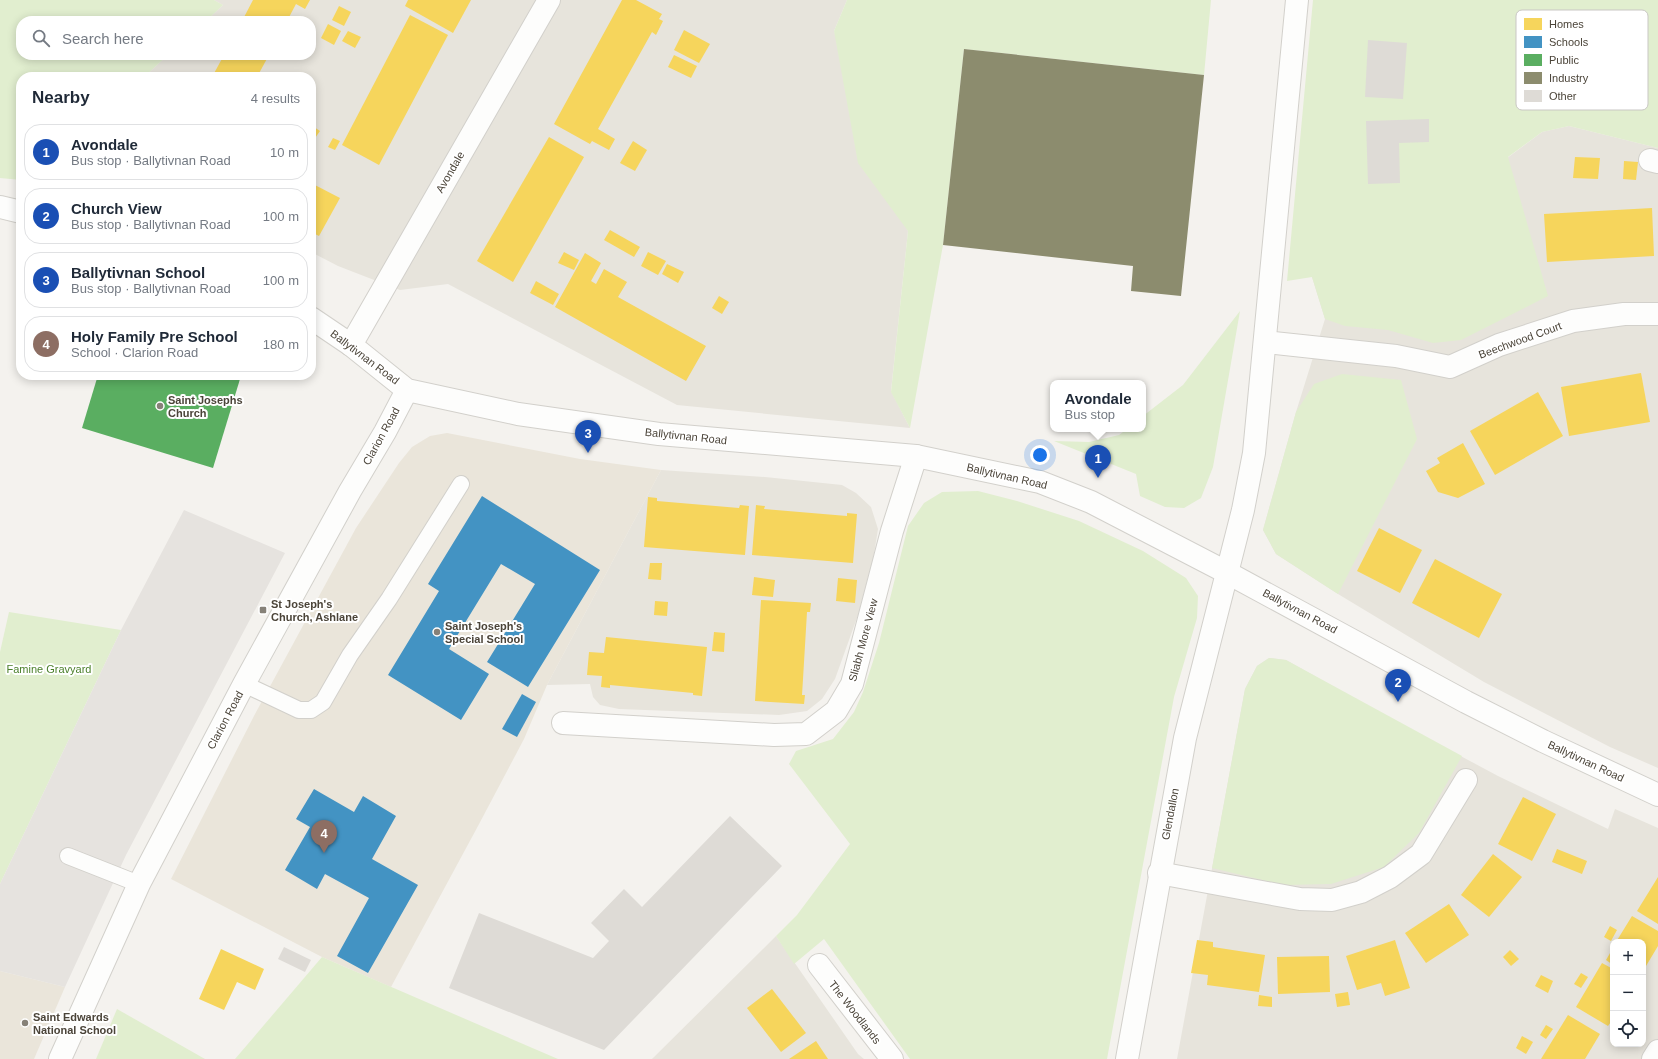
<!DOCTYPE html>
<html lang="en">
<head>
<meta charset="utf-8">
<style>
	:root { --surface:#fff; --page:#f2f2f3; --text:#1f2937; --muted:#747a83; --line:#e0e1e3; --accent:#ea580c }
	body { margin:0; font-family:Arial,sans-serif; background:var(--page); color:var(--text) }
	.controls { position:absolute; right:12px; bottom:12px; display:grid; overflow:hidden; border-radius:8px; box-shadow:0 2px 10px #0003 }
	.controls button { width:36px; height:36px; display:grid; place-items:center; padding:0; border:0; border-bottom:1px solid var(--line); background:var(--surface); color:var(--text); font:20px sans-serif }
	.you { position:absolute; left:1040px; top:455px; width:14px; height:14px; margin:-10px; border:3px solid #fff; border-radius:50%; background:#1a73e8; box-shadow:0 0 0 6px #1a73e833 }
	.badge { display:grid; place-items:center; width:26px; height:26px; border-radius:50%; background:var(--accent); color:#fff; font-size:13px; font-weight:700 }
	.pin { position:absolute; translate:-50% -33px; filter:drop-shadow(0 1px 2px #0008) }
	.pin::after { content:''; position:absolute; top:21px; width:14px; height:12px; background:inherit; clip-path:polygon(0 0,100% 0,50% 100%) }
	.popup { position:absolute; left:1050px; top:380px; width:96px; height:52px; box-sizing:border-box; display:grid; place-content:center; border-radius:8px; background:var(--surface); filter:drop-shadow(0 1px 3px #0005); font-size:13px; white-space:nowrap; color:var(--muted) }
	.popup b { font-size:15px; color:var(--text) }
	.popup::after { content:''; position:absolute; left:50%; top:100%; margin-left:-8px; border:8px solid transparent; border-top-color:var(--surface) }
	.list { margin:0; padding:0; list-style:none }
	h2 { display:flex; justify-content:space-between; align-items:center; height:52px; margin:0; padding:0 16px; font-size:17px }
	h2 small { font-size:13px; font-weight:400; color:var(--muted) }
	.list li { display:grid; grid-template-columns:26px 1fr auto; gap:12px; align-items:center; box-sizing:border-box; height:56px; margin:0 8px 8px; padding:0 8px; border:1px solid var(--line); border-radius:16px }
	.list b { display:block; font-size:15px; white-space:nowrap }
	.list p { margin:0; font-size:13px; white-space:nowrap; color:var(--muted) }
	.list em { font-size:13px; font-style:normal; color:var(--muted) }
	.icon { flex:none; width:22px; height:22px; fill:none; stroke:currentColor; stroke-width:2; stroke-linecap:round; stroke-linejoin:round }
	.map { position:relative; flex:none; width:1658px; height:1059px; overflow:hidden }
	.search { position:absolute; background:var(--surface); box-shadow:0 2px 10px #0003; left:16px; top:16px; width:300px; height:44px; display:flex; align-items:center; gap:10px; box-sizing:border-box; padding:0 14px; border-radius:16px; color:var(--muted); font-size:15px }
	.panel { position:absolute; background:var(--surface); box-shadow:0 2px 10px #0003; left:16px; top:72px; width:300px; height:308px; border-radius:16px }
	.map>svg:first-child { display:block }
	.residential { fill:#e7e4dc; fill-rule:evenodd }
	.education { fill:#eae5da }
	.green { fill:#e1eecf }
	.parking { fill:#e6e3df }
	.homes { fill:#f6d55c }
	.schools { fill:#4393c3 }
	.public { fill:#5aae61 }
	.industry { fill:#8c8c6e }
	.building { fill:#dedbd6 }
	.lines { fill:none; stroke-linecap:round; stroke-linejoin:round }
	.service-casing { stroke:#d2d0cb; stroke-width:18 }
	.minor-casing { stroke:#d2d0cb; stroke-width:24 }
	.tertiary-casing { stroke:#d2d0cb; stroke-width:24 }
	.service { stroke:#fdfdfc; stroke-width:16 }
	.minor { stroke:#fdfdfc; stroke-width:22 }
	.tertiary { stroke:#fdfdfc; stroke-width:22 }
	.poi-dot { fill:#868178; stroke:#fff; stroke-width:1.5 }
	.labels { text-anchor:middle; stroke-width:4; stroke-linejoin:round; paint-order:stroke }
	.street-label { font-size:11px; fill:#4b4439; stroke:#fff }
	.poi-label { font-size:11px; font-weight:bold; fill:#4b4439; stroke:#fff; text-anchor:start }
	.park-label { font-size:11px; fill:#4a7f2a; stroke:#fff }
	.key { fill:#fff; stroke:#c9c7c4; stroke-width:1 }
	.key-label { font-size:11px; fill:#4b4439 }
</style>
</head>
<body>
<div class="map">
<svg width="1658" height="1059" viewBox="0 0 1658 1059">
	<rect width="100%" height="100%" fill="#f4f2ee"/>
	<g class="residential">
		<polygon points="214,0 847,0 834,31 908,231 891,391 910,428 677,405 448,284 400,290 338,266 311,252 311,77 144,77 168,55 311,55 311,21 206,21 223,5"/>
		<polygon points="1569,126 1658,148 1658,768 1610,747 1484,682 1338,594 1276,554 1263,530 1296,412 1325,319 1312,277 1487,173 1542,132"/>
		<polygon points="661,470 765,477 842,485 856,493 871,507 878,529 874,554 858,615 835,679 822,699 807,711 779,715 619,709 600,705 593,697 590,684 547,685"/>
		<path d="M1269,658L1286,660L1384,715L1498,776L1608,829L1615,809L1658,828V1059H1177L1245,689L1257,666ZM1613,942H1643V1044H1613Z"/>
		<polygon points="776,936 858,1054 864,1059 652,1059"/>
	</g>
	<g class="education">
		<polygon points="447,433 580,459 661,470 547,685 524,739 478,826 391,987 322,957 171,879 255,714 356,528 399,463 412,447 430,436"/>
		<polygon points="0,971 65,987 34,1059 0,1059"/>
	</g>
	<g class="green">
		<polygon points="0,0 214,0 223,5 206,21 21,21 21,55 168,55 144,77 21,77 21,180 0,178"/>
		<polygon points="847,0 1211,0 1204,75 964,49 943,245 910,428 891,392 908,231 858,163 834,31"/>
		<polygon points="1313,0 1658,0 1658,148 1569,126 1542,132 1508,157 1548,296 1461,340 1433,343 1388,330 1345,326 1325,319 1312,277 1287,281"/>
		<polygon points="1240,311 1213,467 1201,498 1184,508 1165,507 1140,496 1136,474 1054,441 1089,442 1119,435 1127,429 1143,429 1143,416 1183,385"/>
		<polygon points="1342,374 1401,380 1417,439 1338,594 1276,554 1263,530 1296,412 1314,384"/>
		<polygon points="978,491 1017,501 1079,521 1143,551 1186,578 1198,596 1197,618 1174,697 1107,1059 910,1059 824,939 794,964 776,936 797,915 850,844 789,764 796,751 833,739 854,712 863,692 879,643 908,526 924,503 942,492"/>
		<polygon points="9,612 121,630 0,884 0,652"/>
		<polygon points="1269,658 1286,660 1462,756 1419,833 1384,867 1331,884 1284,885 1212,868 1245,689 1257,666"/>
		<polygon points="322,957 558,1059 235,1059"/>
		<polygon points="117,1009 205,1059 96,1059"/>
	</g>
	<polygon class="parking" points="184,510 285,553 126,855 65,987 0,971 0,884 121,630"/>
	<g class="homes">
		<polygon points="253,0 310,0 305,9 296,4 287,21 242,21"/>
		<polygon points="408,0 471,0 453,33 405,6"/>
		<polygon points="622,0 636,0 662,14 659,19 663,21 656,35 652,32 598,129 615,139 609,150 592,141 590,144 554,124"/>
		<polygon points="339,6 351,12 344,26 332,20"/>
		<polygon points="410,15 448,35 379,165 342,145"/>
		<polygon points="328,24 341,31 334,45 321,38"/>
		<polygon points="684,30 710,44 699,63 674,50"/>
		<polygon points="348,31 361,37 355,48 342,41"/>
		<polygon points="224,55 269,55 257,77 212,77"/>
		<polygon points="674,55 697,66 691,78 668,67"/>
		<polygon points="314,127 320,131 313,141 311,139 311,131"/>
		<polygon points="549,137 584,157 513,282 477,261"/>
		<polygon points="333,138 340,141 335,150 328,147"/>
		<polygon points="633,141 647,150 635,171 620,163"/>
		<polygon points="1575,157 1600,158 1598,179 1573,178"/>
		<polygon points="1624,161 1638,162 1636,180 1623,179"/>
		<polygon points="311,183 340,198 319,236 311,232"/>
		<polygon points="1652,208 1654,256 1547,262 1544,214"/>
		<polygon points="610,230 640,247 634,257 604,240"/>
		<polygon points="564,252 579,260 574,270 558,263"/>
		<polygon points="648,252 666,261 658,275 641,266"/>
		<polygon points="585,253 601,263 591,281 596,284 604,269 627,282 618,297 706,346 686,381 555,307"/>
		<polygon points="667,264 684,272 678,283 662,274"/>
		<polygon points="536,281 559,294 553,305 530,293"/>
		<polygon points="719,296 729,302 722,314 712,308"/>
		<polygon points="1641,373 1650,422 1569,436 1561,387"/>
		<polygon points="1538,392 1563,436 1495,475 1470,431"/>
		<polygon points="1463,443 1485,484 1458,498 1438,492 1426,471 1440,463 1437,458"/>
		<polygon points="648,497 657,498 657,501 739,508 740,505 749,506 745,555 644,547"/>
		<polygon points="756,505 765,506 764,509 847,516 847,513 857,514 853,563 752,555"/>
		<polygon points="1379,528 1422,550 1400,593 1357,571"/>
		<polygon points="1435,559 1502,594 1479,638 1412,603"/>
		<polygon points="650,563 662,563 661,580 648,579"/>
		<polygon points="754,577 775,580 773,597 752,595"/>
		<polygon points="838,578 857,580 855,603 836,601"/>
		<polygon points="761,600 811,603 810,612 807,612 803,679 802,695 805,695 804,704 755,701"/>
		<polygon points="655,601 668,602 667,616 654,615"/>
		<polygon points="714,632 725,633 724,652 712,651"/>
		<polygon points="606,637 707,647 702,696 693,695 693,693 610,685 610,688 601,687 602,676 587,675 589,652 604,653"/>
		<polygon points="1523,797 1556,814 1532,861 1498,844"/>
		<polygon points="1557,849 1587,861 1582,874 1552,862"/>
		<polygon points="1493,854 1522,877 1489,917 1461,895"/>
		<polygon points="1658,877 1658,924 1637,911"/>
		<polygon points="1449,904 1469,935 1426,963 1405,933"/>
		<polygon points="1632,916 1658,931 1658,946 1643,971 1643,942 1616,942"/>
		<polygon points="1610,926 1617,930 1611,941 1604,937"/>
		<polygon points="1197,940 1213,942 1213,947 1265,955 1259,992 1207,985 1208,975 1191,973"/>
		<polygon points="1395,940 1410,988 1385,996 1381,983 1357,990 1346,956"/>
		<polygon points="1613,948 1613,965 1606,960"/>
		<polygon points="221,949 264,969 255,990 237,982 224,1010 199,999"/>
		<polygon points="1510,950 1519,959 1511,966 1503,957"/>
		<polygon points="1329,956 1330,992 1278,994 1277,957"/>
		<polygon points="1602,963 1613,969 1613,1019 1608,1026 1576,1007"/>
		<polygon points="1581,973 1588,977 1581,988 1574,984"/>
		<polygon points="1541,975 1553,981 1548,993 1535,986"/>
		<polygon points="772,989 806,1033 781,1052 747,1008"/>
		<polygon points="1348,992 1350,1005 1337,1007 1335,994"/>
		<polygon points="1259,995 1272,997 1272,1007 1258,1006"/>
		<polygon points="1568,1015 1600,1034 1585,1059 1541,1059"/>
		<polygon points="1546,1025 1553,1029 1546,1039 1540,1035"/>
		<polygon points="1522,1036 1533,1042 1526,1054 1516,1048"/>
		<polygon points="816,1041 828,1059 789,1059"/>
	</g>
	<g class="schools">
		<polygon points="482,496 600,570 528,687 487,662 535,584 501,564 449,649 489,674 461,720 388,675 439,591 428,584"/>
		<polygon points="522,694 536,702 517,737 502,729"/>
		<polygon points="314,789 354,812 363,796 396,816 372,859 418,885 368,973 337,956 369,898 325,874 317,889 285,870 310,827 296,819"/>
	</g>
	<polygon class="public" points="98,375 227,375 240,379 213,468 82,428"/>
	<polygon class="industry" points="964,49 1204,75 1181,296 1131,291 1133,266 943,245"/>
	<g class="building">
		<polygon points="1368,40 1407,43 1403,99 1365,97"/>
		<polygon points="1429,119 1429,142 1399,143 1400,183 1368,184 1366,121"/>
		<polygon points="730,816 782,866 604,1050 449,988 479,913 593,958 609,941 591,923 624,889 642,907"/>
		<polygon points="284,947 311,960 305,972 278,959"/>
	</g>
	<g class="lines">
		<defs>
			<g id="service">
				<polyline points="244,684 299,710 311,710 323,702 350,655 389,599 461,484"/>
				<polyline points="68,856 139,884"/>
			</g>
			<g id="minor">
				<polyline points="1650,160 1658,162"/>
				<polyline points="1265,342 1396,356 1450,367 1499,345 1573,321 1624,314 1658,314"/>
				<polyline points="351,345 549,0"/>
				<polyline points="563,723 774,735 806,734 836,711 852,684 892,531 916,456"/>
				<polyline points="1159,873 1300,899 1332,900 1361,892 1390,877 1421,854 1466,780"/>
				<polyline points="819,965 892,1059"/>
				<polyline points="1127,1059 1185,738 1243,510 1254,453 1297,0"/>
				<polyline points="1653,1059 1658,1051"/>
			</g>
			<g id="tertiary">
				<polyline points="0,207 21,212"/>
				<polyline points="311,318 351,345 407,390 518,414 659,434 916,456 1040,482 1091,502 1226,572 1466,702 1543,741 1658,795"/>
				<polyline points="60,1059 139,884 244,684 350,491 385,432 407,390"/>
			</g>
		</defs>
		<use href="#service" class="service-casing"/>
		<use href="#minor" class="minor-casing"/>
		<use href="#tertiary" class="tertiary-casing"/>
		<use href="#service" class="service"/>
		<use href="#minor" class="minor"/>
		<use href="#tertiary" class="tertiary"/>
	</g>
	<g class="poi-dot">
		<circle cx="160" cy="406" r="4"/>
		<rect x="259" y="606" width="8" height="8" rx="2"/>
		<circle cx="437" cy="632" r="4"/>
		<circle cx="25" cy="1023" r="4"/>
	</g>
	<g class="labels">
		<g class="street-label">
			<text transform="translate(450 172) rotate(-60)" y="4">Avondale</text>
			<text transform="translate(1520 340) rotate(-20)" y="4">Beechwood Court</text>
			<text transform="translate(365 357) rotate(37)" y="4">Ballytivnan Road</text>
			<text transform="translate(381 436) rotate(-61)" y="4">Clarion Road</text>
			<text transform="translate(686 436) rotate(6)" y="4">Ballytivnan Road</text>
			<text transform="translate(1007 476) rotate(13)" y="4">Ballytivnan Road</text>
			<text transform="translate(1300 611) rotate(28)" y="4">Ballytivnan Road</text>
			<text transform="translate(863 640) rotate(-75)" y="4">Sliabh More View</text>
			<text transform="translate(225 720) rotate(-62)" y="4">Clarion Road</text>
			<text transform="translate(1586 761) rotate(25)" y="4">Ballytivnan Road</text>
			<text transform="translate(1170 814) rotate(-79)" y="4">Glendallon</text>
			<text transform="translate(855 1012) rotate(52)" y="4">The Woodlands</text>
		</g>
		<g class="poi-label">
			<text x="168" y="404">Saint Josephs<tspan x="168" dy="13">Church</tspan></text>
			<text x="271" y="608">St Joseph's<tspan x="271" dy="13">Church, Ashlane</tspan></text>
			<text x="445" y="630">Saint Joseph's<tspan x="445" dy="13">Special School</tspan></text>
			<text x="33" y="1021">Saint Edwards<tspan x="33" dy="13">National School</tspan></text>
		</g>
		<g class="park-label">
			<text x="49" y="673">Famine Gravyard</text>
		</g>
	</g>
	<rect x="1516" y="10" width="132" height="100" rx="6" class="key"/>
	<rect x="1524" y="18" width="18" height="12" fill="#f6d55c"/>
	<rect x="1524" y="36" width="18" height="12" fill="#4393c3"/>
	<rect x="1524" y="54" width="18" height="12" fill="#5aae61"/>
	<rect x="1524" y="72" width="18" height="12" fill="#8c8c6e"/>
	<rect x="1524" y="90" width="18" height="12" fill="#dedbd6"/>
	<g class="key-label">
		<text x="1549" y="28">Homes</text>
		<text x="1549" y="46">Schools</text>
		<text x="1549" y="64">Public</text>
		<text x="1549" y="82">Industry</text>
		<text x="1549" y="100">Other</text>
	</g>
</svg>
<div class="controls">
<button>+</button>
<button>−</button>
<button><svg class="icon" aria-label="locate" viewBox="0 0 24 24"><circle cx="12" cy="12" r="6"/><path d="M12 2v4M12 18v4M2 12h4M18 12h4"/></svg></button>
</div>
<div class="you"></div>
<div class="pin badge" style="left:1098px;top:478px;background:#1a4fb4">1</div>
<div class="popup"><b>Avondale</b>Bus stop</div>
<div class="pin badge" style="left:1398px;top:702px;background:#1a4fb4">2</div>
<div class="pin badge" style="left:588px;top:453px;background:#1a4fb4">3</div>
<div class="pin badge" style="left:324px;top:853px;background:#8d6e63">4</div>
<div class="search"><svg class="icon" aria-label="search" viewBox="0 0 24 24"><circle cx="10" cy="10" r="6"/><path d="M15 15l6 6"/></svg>Search here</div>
<section class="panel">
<h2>Nearby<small>4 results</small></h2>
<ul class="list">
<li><span class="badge" style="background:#1a4fb4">1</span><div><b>Avondale</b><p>Bus stop · Ballytivnan Road</p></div><em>10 m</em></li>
<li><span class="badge" style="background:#1a4fb4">2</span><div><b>Church View</b><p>Bus stop · Ballytivnan Road</p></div><em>100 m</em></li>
<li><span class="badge" style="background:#1a4fb4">3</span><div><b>Ballytivnan School</b><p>Bus stop · Ballytivnan Road</p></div><em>100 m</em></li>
<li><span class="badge" style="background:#8d6e63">4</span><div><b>Holy Family Pre School</b><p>School · Clarion Road</p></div><em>180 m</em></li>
</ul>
</section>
</div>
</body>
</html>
